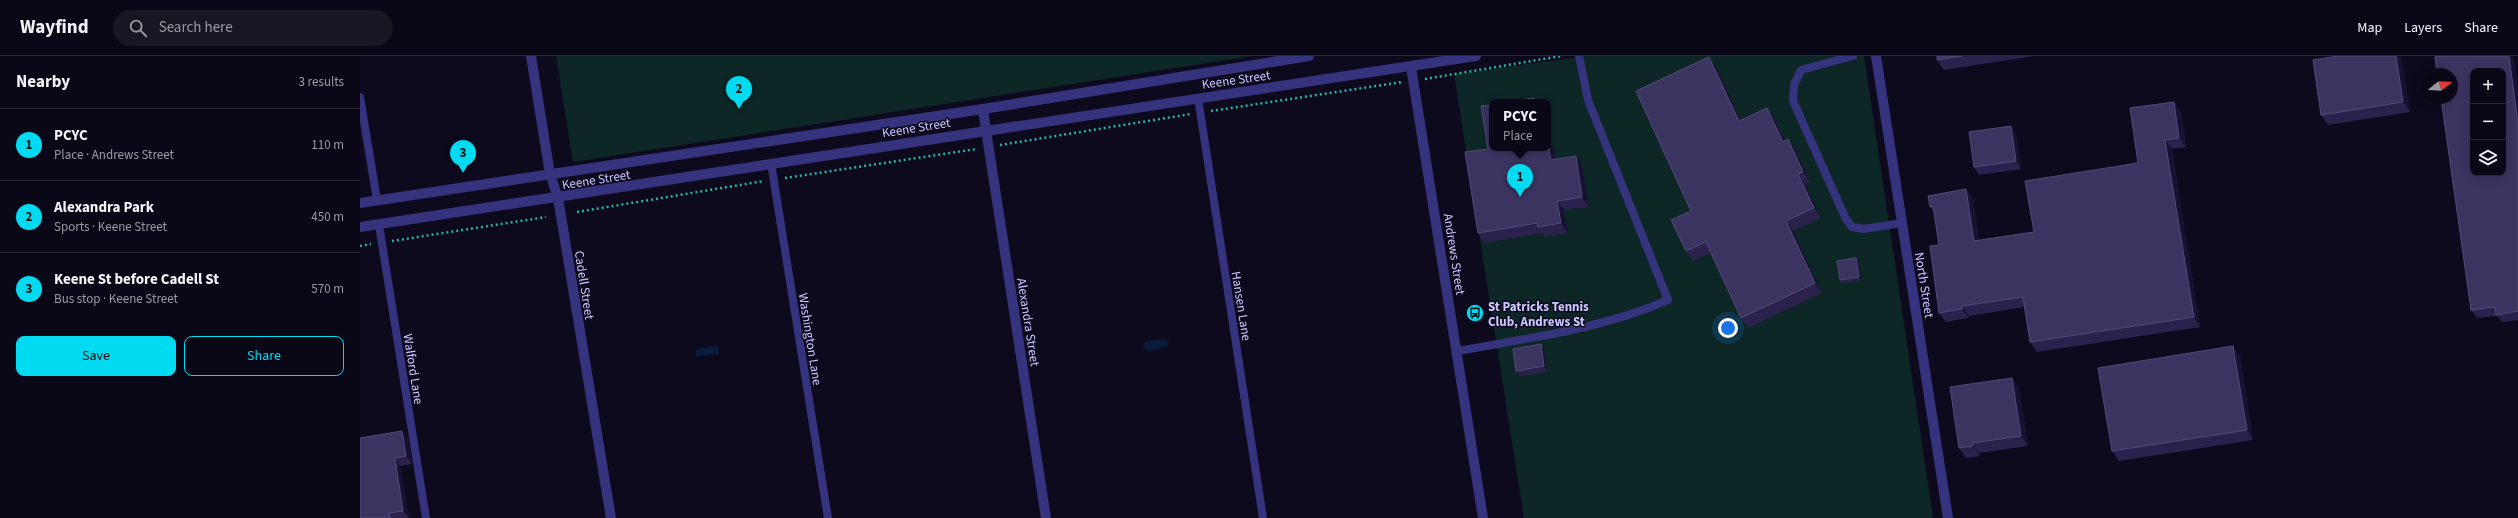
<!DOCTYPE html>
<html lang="en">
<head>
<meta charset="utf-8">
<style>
	:root { --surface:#0a0816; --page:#181623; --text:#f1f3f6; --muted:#999aa1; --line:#2a2935; --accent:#00dbf1 }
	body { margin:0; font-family:"Source Sans 3",sans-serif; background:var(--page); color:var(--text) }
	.controls { position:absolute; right:12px; top:12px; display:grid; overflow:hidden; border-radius:8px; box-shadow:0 2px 10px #0003 }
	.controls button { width:36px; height:36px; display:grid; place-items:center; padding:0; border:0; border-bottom:1px solid var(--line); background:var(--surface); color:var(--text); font:20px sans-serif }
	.compass { position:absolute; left:2062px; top:12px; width:36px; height:36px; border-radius:50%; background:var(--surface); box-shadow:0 2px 10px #0003; rotate:72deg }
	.you { position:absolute; left:1368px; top:272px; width:14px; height:14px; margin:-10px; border:3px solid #fff; border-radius:50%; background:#1a73e8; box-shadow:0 0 0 6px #1a73e833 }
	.badge { display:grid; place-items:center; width:26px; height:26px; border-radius:50%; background:var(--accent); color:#111; font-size:13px; font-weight:700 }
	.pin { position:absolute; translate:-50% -33px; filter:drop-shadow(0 1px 2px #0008) }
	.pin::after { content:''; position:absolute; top:21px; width:14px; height:12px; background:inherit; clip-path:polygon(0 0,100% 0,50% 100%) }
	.popup { position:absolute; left:1129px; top:43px; width:62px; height:52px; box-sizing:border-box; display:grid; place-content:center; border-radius:8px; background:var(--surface); filter:drop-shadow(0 1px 3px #0005); font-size:13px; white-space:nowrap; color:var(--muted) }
	.popup b { font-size:15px; color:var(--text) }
	.popup::after { content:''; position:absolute; left:50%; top:100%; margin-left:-8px; border:8px solid transparent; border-top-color:var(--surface) }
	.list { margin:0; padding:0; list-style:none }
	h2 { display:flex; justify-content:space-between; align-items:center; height:52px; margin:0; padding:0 16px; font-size:17px }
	h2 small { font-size:13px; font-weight:400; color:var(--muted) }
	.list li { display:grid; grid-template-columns:26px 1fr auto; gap:12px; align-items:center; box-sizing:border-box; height:72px; padding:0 16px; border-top:1px solid var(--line) }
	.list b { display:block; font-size:15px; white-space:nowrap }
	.list p { margin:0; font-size:13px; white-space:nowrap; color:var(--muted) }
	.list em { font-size:13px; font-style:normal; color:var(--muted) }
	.actions { display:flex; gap:8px; padding:12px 16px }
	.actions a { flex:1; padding:9px 0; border:1px solid var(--accent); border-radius:8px; text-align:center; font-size:14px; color:var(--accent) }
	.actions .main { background:var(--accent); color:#111 }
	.icon { flex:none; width:22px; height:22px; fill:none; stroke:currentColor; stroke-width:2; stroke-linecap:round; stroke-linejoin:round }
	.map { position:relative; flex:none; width:2158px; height:462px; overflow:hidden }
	header { display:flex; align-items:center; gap:24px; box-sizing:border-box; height:56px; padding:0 20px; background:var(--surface); border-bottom:1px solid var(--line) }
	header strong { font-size:19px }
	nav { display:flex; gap:22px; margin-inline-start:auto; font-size:14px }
	.search { width:280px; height:36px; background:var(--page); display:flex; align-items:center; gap:10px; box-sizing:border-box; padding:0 14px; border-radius:22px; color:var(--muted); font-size:15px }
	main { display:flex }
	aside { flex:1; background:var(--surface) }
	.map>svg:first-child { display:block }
	.green { fill:#0d2726; fill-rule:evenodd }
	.water { fill:#081d3e }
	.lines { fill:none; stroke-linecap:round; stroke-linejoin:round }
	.path { stroke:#27b3a9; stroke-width:2.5; stroke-dasharray:2 3; stroke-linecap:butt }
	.service { stroke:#35337e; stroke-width:8 }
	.minor { stroke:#35337e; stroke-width:10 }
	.tertiary { stroke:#35337e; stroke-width:10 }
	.wall { fill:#2a224c }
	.shaded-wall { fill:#181131 }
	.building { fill:#3c3460; stroke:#524b79; fill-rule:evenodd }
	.labels { text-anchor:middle; stroke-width:3; stroke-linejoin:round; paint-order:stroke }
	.street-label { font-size:13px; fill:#ccc6ff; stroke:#0e0a1d }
	.poi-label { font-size:13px; font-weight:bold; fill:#ccc6ff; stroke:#0e0a1d; text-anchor:start }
</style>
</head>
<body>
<header>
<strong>Wayfind</strong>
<div class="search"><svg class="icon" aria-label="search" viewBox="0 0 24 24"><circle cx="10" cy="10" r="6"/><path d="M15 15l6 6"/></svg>Search here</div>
<nav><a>Map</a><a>Layers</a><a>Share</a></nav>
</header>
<main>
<aside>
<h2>Nearby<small>3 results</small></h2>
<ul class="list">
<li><span class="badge">1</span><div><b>PCYC</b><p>Place · Andrews Street</p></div><em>110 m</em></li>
<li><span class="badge">2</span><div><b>Alexandra Park</b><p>Sports · Keene Street</p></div><em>450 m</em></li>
<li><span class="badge">3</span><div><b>Keene St before Cadell St</b><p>Bus stop · Keene Street</p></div><em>570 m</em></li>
</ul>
<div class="actions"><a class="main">Save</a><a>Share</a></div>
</aside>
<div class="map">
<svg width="2158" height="462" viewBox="0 0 2158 462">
	<rect width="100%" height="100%" fill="#0e0a1d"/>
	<g class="green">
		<polygon points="196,0 892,0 213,106"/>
		<path d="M1228,0H1504L1573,462H1164L1094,18ZM1132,46H1188V92H1132Z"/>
	</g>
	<g class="water">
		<polygon points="804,283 809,285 808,290 788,295 784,292 783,289 787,285"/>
		<polygon points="358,290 359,298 336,300 336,293"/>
	</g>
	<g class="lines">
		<g class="path">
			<polyline points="1065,23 1201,0"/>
			<polyline points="851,55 1042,26"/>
			<polyline points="640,89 831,58"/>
			<polyline points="425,122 617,93"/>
			<polyline points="217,156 404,125"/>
			<polyline points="32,185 186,161"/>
			<polyline points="0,190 11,188"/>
		</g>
		<g class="service">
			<polyline points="1493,0 1441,14 1434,29 1433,45 1486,163 1492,171 1504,173 1542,167"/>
			<polyline points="0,41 17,144"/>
			<polyline points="838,42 903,462"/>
			<polyline points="411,107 468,462"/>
			<polyline points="19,169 66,462"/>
			<path d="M1098,295C1168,282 1242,273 1308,244L1228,44L1219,0"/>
		</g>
		<g class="minor">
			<polyline points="171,0 190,118 198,142 251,462"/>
			<polyline points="1051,11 1123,462"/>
			<polyline points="626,74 686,462"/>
		</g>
		<g class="tertiary">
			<polyline points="1516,0 1588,462"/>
			<polyline points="623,53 626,74"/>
			<polyline points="0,147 623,53 949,0"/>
			<polyline points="0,171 1116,0"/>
		</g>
	</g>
	<g class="wall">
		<polygon points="1577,0 1674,0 1584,14 1577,4"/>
		<polygon points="2036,0 2040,0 2041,1 2050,56 1968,69 1961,59"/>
		<polygon points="2075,0 2153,0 2158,36 2158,264 2142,266 2137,260 2117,262 2111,254"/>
		<polygon points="1356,11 1381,64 1407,52 1414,62 1425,85 1435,93 1450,126 1445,128 1461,162 1433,175 1462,237 1388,272 1381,262 1351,197 1333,205 1326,195"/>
		<polygon points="1814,46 1821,56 1826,91 1812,93 1840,271 1677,296 1670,286 1664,251 1609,260 1609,262 1586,266 1579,257 1579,189 1574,156 1570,151 1606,133 1613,143 1619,184 1674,176 1778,107"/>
		<polygon points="1656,78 1661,113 1619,119 1614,111"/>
		<polygon points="1188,85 1194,93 1196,104 1222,110 1229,151 1204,154 1208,177 1185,181 1182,177 1125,187 1118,177 1188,92"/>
		<polygon points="1496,202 1498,205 1501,224 1482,227 1480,224"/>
		<polygon points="1181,288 1184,293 1188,316 1160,320 1156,315"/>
		<polygon points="1873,290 1880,300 1893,384 1759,405 1752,395"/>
		<polygon points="1652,322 1659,332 1668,390 1619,397 1620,400 1606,402 1599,392"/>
		<polygon points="42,375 48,383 52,408 40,410 49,462 0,462"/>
	</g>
	<g class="shaded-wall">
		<polygon points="2036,0 2040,0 2041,1 2050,56 2043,46"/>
		<polygon points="2149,0 2153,0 2158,36 2158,67"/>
		<polygon points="1349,1 1356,11 1386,75 1379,65"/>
		<polygon points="1814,46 1821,56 1826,91 1819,82"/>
		<polygon points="1407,52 1414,62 1430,96 1423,86"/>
		<polygon points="1651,70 1656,78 1661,113 1656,105"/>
		<polygon points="1428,83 1435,93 1450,126 1443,116"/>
		<polygon points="1805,84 1812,93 1840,271 1834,261"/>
		<polygon points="1188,85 1194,93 1197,114 1191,104"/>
		<polygon points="1216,100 1222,110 1229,151 1222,141"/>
		<polygon points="1438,118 1445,128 1461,162 1454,152"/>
		<polygon points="1606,133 1613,143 1621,195 1614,185"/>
		<polygon points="1197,145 1204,154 1208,177 1201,167"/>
		<polygon points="1426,165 1433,175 1462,237 1455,227"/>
		<polygon points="1496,202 1498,205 1501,224 1499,221"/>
		<polygon points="1602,250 1609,260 1609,262 1602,253"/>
		<polygon points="1181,288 1184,293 1188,316 1184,310"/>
		<polygon points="1873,290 1880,300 1893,384 1887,374"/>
		<polygon points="1652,322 1659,332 1668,390 1661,380"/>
		<polygon points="42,375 48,383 52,408 46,400"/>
		<polygon points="1612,387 1619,397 1620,400 1613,390"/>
		<polygon points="35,402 40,410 49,462 43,455"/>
	</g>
	<g class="building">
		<polygon points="1577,0 1602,0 1577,4"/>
		<polygon points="1978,0 2036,0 2043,46 1961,59 1953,4"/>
		<path d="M2075,0H2149L2158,67V255L2136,259L2135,251L2111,254L2081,42H2092V18H2077ZM2113,15H2143V117H2113Z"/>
		<polygon points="1349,1 1379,65 1407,52 1423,86 1428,83 1443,116 1438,118 1454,152 1426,165 1455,227 1381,262 1346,186 1326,195 1311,164 1331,155 1276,35"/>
		<polygon points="1174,42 1175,46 1148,46"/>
		<polygon points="1814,46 1819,82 1805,84 1834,261 1670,286 1663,241 1602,250 1602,253 1579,257 1570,190 1579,189 1573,150 1570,151 1568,140 1606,133 1614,185 1674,176 1665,125 1778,107 1770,52"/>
		<polygon points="1132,49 1132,92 1188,92 1188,88 1191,104 1216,100 1222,141 1197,145 1201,167 1178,171 1177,167 1118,177 1105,96 1128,93 1121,50"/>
		<polygon points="1651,70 1656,105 1614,111 1609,76"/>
		<polygon points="1496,202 1499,221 1480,224 1477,205"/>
		<polygon points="1181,288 1184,310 1156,315 1153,293"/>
		<polygon points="1873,290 1887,374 1752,395 1738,312"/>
		<polygon points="1652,322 1661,380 1612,387 1613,390 1599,392 1590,331"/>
		<polygon points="42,375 46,400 35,402 43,455 29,457 30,462 0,462 0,382"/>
	</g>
	<defs>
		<symbol id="bus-disc" viewBox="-11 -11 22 22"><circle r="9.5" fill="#00dbf1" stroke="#0e0a1d"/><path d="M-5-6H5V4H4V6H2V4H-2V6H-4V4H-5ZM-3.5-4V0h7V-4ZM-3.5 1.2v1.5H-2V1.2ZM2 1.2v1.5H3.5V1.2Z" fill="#111"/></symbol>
	</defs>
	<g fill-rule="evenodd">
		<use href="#bus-disc" x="1105" y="247" width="20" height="20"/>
	</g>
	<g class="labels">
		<g class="street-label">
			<text transform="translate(876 23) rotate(-8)" y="5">Keene Street</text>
			<text transform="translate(556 71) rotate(-9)" y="5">Keene Street</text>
			<text transform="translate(236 123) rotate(-9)" y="5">Keene Street</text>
			<text transform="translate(1095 198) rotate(81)" y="5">Andrews Street</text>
			<text transform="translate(225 229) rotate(81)" y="5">Cadell Street</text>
			<text transform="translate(1565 229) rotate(81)" y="5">North Street</text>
			<text transform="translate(882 250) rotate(81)" y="5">Hansen Lane</text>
			<text transform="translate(669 266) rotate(81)" y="5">Alexandra Street</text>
			<text transform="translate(451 283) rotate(81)" y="5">Washington Lane</text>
			<text transform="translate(54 313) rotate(81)" y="5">Walford Lane</text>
		</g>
		<g class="poi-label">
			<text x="1128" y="255">St Patricks Tennis<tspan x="1128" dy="15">Club, Andrews St</tspan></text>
		</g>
	</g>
</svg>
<div class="controls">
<button>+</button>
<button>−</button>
<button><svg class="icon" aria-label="layers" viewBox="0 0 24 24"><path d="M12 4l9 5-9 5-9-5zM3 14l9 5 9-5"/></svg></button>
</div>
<svg class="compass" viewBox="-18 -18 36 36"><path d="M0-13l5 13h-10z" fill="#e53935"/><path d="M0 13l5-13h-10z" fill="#999aa1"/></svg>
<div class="you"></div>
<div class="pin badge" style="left:1160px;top:141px">1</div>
<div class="popup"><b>PCYC</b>Place</div>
<div class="pin badge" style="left:379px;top:53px">2</div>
<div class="pin badge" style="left:103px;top:117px">3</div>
</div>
</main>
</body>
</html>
